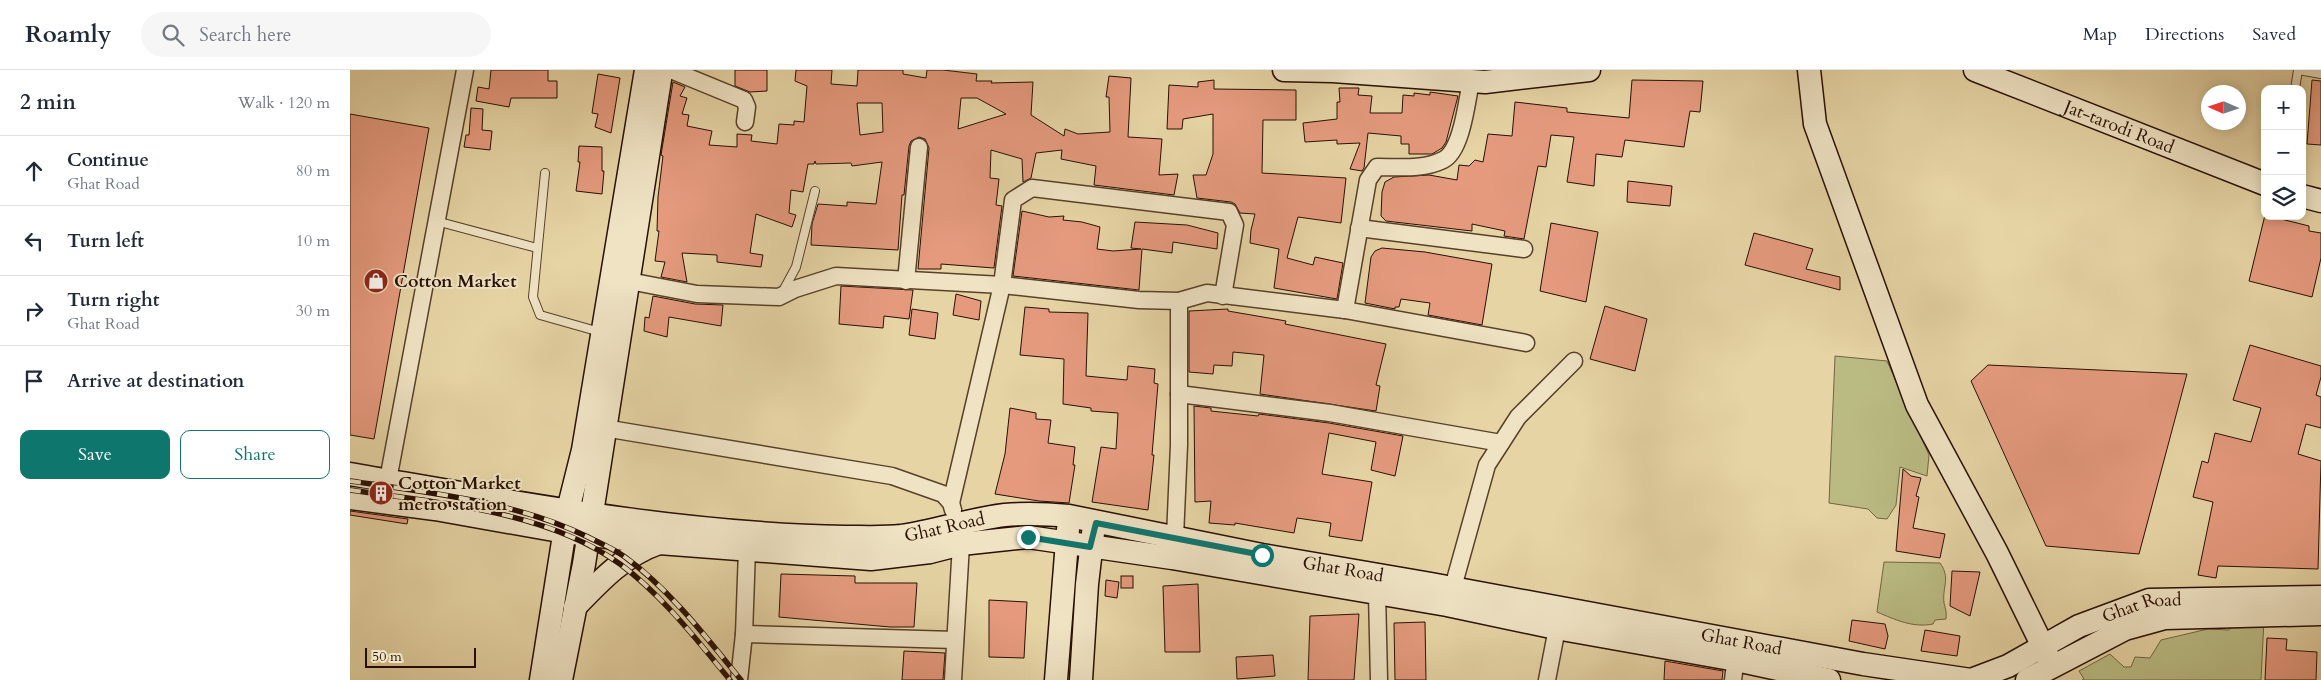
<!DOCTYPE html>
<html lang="en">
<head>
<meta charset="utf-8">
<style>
	:root { --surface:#fff; --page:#f6f6f7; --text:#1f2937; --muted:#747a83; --line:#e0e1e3; --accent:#0f766e }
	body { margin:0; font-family:Cardo,serif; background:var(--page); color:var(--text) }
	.controls { position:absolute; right:15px; top:15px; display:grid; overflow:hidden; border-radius:10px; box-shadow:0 2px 12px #0003 }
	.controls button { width:45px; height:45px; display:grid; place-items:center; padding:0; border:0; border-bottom:1px solid var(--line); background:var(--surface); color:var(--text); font:25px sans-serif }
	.compass { position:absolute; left:1851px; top:15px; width:45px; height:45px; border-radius:50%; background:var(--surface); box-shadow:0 2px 12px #0003; rotate:273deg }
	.scale { position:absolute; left:15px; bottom:12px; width:111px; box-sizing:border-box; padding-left:5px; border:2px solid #280f01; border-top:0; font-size:14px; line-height:18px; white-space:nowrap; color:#280f01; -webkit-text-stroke:4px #efe3c4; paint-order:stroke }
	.stop { position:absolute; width:15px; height:15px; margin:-11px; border:4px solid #0f766e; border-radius:50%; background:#fff }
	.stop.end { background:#0f766e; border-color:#fff; box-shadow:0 1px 5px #0008 }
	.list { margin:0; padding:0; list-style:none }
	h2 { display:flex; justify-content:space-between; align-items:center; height:65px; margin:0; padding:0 20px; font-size:21px }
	h2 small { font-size:16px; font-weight:400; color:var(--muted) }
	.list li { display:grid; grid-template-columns:32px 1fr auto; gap:15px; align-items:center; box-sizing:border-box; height:70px; padding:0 20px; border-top:1px solid var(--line) }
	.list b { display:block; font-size:19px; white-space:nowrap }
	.list p { margin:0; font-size:16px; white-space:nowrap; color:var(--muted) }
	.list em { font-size:16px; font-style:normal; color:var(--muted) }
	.actions { display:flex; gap:10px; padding:15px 20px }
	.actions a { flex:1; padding:11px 0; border:1px solid var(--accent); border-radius:10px; text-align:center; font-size:18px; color:var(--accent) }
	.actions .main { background:var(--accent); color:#fff }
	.icon { flex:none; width:28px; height:28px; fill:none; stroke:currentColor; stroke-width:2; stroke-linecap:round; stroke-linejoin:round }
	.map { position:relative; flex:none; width:1971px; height:610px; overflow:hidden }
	header { display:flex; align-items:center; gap:30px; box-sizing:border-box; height:70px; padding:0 25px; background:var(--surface); border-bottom:1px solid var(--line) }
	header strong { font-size:24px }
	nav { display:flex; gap:28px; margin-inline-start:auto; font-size:18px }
	.search { width:350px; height:45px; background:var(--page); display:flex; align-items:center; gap:12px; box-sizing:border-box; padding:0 18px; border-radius:28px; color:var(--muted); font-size:19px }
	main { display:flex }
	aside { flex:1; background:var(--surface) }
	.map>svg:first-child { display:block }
	.green { fill:#babb83; stroke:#716542 }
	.building { fill:#e59a7e; stroke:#280f01; fill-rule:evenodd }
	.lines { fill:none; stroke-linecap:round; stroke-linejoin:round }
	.lane-casing { stroke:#58402a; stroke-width:10 }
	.street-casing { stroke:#58402a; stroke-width:19 }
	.secondary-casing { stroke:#280f01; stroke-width:25 }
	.lane { stroke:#efe3c4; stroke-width:8 }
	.street { stroke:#efe3c4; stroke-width:16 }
	.secondary { stroke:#efe3c4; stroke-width:22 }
	.rail-casing { stroke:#280f01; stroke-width:5.5 }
	.rail { stroke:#efe3c4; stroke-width:4; stroke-dasharray:11; stroke-linecap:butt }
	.route { stroke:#0f766e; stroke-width:6 }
	.labels { text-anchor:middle; stroke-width:4; stroke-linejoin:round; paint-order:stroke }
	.street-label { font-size:18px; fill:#280f01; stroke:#efe3c4 }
	.poi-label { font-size:18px; font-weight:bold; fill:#280f01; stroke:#efe3c4; text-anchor:start }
</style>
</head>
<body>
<header>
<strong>Roamly</strong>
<div class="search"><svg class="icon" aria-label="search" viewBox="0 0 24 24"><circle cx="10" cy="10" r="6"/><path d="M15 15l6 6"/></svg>Search here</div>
<nav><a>Map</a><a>Directions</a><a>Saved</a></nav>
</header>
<main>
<aside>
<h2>2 min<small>Walk · 120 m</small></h2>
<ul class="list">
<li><svg class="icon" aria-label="ahead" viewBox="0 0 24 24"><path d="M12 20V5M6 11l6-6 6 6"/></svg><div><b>Continue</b><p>Ghat Road</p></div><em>80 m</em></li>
<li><svg class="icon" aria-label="left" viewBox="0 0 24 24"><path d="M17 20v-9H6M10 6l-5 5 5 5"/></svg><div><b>Turn left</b></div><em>10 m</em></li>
<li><svg class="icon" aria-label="right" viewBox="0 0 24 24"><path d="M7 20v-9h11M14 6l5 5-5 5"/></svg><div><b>Turn right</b><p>Ghat Road</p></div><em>30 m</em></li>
<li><svg class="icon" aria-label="arrive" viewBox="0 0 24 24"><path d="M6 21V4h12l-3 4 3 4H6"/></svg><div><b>Arrive at destination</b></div></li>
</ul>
<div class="actions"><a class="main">Save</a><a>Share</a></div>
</aside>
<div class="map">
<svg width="1971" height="610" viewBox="0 0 1971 610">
	<rect width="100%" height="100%" fill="#e6d4a5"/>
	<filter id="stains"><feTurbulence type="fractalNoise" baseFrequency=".004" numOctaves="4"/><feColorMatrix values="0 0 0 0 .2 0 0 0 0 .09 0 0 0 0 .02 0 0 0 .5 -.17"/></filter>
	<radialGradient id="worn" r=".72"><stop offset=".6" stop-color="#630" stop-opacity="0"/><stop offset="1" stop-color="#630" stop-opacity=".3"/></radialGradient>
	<g class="green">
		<polygon points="1485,286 1537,291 1579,385 1577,406 1550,397 1546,435 1537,449 1527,448 1518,439 1479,433"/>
		<path d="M1534,492L1590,493C1601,508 1592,517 1594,533C1595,538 1597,542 1596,549L1585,550L1583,554C1563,558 1546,550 1527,542Z"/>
		<polygon points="1889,549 1914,549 1911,610 1732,610 1734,609 1729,601 1760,584 1774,597 1781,597 1785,587 1800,588 1811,570 1858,559 1879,560"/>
	</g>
	<g class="building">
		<polygon points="141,0 198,0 198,11 207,11 207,28 161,28 159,37 126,31 128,17 139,19"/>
		<polygon points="385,0 417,0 417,21 400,22 385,16"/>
		<path d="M446,0H482L481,14L507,16L508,0H553V4L576,8L577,0H593L627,4L626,11H642L641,13L683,12L681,45L714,66L715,59L728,64L760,62L759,27H756L759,6L781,8L778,67L812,69L809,105L828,104L824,125L744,115L746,96L711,89L712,80L686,83L681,108L673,112L672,89L641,80L640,108L649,109L646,135L652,136L644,198L591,194V199H568L579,78L575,69L569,67L561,71L559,76L554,125H552L548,180L461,175L462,154L468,134L497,136V132L526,134L532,92L502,96L501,93L466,94L465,91L464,94H458L453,122L441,120L439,143L446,145L442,157L406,144L400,183L413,185L411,197L367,192V185L332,183L337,212L311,207L315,192L305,191L309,161H307L308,127L313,86L311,85L323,12L335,17L330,26L337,28L332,44L339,45L337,56L362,61L359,75L387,77V64L402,65L401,71L427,74L429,54L444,55V51L454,52L457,16L445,11ZM611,28H627L656,44L608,59ZM507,33H532L533,62L510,65Z"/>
		<polygon points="248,4 270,8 261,63 245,57 248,44 242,43"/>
		<polygon points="864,10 864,19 946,20 946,50 913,50 912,103 996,108 991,153 948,147 937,188 963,195 965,187 993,193 987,229 924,218 929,179 900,173 901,160 905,144 890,143 885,134 881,132 847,128 843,105 856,105 863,84 863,44 833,49 832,59 817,59 819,15 848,17 848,12"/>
		<polygon points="1282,10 1353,11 1350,42 1340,41 1334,77 1275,70 1272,87 1246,84 1244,116 1217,112 1224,67 1201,65 1196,97 1188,96 1174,169 1154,166 1155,161 1122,154 1122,161 1036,151 1031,146 1032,122 1035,112 1044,107 1079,105 1107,110 1109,95 1119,96 1125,90 1133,92 1138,64 1162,66 1165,32 1217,38 1217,42 1279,48"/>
		<polygon points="1962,10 1971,11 1971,75 1957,74"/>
		<polygon points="989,18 1009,18 1008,25 1022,26 1020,43 1052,43 1053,25 1064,26 1064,23 1080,25 1080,22 1108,26 1096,72 1092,78 1082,84 1059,84 1059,74 1051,74 1051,66 1018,63 1014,98 1012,101 1000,99 1010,73 987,74 987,70 955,72 953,53 987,49 987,32 990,32"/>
		<polygon points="121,38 133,39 132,60 142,61 140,80 114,77 116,65 119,65"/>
		<polygon points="0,44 79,58 24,369 0,365"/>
		<polygon points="229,76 252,77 252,101 254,101 252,124 226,121 230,92 228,92"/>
		<polygon points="1278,111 1322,116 1320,136 1277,132"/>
		<polygon points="672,141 699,147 714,146 713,150 732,152 750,157 747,179 763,181 791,179 781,178 785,152 837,155 868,163 867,179 823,172 822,183 792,179 789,220 663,206"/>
		<polygon points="1915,145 1959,156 1959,161 1971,163 1971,188 1962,227 1899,211"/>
		<polygon points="1201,153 1248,162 1236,232 1190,221"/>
		<polygon points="1404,163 1463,179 1456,199 1490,207 1490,220 1395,195"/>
		<polygon points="1032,178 1075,182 1142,194 1132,255 1078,245 1080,233 1051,229 1049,237 1045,237 1045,239 1015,233 1021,187 1025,181"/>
		<polygon points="491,216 563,220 559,249 534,246 533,258 489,254"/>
		<polygon points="606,224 631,231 629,250 603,245"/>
		<polygon points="303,226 345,234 373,235 371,256 319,247 317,267 294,261 295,247 299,248"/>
		<polygon points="1255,236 1297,249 1285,301 1240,289"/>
		<polygon points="675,237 699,239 699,242 738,243 736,306 777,310 778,296 805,299 804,313 808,314 802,385 804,385 798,440 742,432 751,377 766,379 768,343 741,341 741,338 713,334 714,289 670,285"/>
		<polygon points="562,239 588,243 585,269 559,265"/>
		<polygon points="878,239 878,241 936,251 935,254 1036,274 1026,315 1030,316 1026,341 910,324 914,285 883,282 882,296 864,295 863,304 839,302 839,241"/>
		<polygon points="1900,275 1971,296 1971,307 1966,325 1971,327 1971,358 1956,354 1948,384 1971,391 1968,499 1868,496 1866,508 1848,505 1863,432 1843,427 1852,391 1858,393 1865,363 1901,372 1911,338 1883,330"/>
		<polygon points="1638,295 1837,304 1789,484 1696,476 1621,311"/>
		<polygon points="844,336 861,338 861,341 908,346 909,344 979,353 1053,366 1045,406 1021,400 1026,372 979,363 972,404 1022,412 1012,471 979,466 981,453 947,448 944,463 885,453 885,455 859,453 861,431 845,432"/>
		<polygon points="660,338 686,343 686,349 701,350 698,373 725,377 723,395 725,395 719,433 689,431 645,424 655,384"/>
		<polygon points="1553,399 1561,406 1571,408 1566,426 1569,427 1563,458 1595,464 1590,488 1546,481"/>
		<polygon points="0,441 58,449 57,454 0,445"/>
		<polygon points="1602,501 1630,502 1620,546 1600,536"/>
		<polygon points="431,504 505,506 505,513 567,513 564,557 540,557 429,547"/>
		<rect x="771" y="506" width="12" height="12"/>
		<polygon points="756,510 769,512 767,528 755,526"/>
		<polygon points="848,514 850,582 815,582 813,516"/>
		<polygon points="639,530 677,532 674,588 639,587"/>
		<polygon points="1009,544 1004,610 958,610 960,546"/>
		<polygon points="1502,550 1535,554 1538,566 1535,579 1499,571"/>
		<polygon points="1075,552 1076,610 1045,610 1044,553"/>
		<polygon points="1575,560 1610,566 1607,586 1571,581"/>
		<polygon points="1917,568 1937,569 1936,580 1967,582 1966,610 1915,610"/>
		<polygon points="554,581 595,583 593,610 552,610"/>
		<polygon points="923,585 925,606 887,609 886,587"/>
		<polygon points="1315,591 1373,601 1372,610 1314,610"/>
	</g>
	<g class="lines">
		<defs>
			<g id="lane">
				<polyline points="1945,19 1948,0 1971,4"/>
				<polyline points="195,103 183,227 190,245 250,262"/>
				<polyline points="86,151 187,178"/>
				<polyline points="433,221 446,197 465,121"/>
			</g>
			<g id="street">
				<polyline points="321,0 394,30 397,37 395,52"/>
				<polyline points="1009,158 1174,179"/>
				<polyline points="279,211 347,224 429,227 445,219 486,206 652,215 789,230 829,231 857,223 995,240 1176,273"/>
				<polyline points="556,211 569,77"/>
				<path d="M995,240L1018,110L1027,97C1049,97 1073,100 1093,90C1112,81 1117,30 1121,11"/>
				<polyline points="829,324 980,343 1151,373"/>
				<polyline points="254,358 542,406 593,424 601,433 603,440"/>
				<polyline points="38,410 115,0"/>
				<polyline points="601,433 652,215 663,130 682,118 879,142 885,155 873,226"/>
				<polyline points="825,467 829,375 829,231"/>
				<polyline points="1027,523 1029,610"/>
				<polyline points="1100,528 1137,395 1168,347 1224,291"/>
				<polyline points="394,564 397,480"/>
				<polyline points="389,610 394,564 605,570"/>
				<polyline points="603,610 611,474 608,464"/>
				<polyline points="1197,610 1209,548"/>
				<polyline points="1383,610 1387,579"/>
			</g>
			<g id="secondary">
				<polyline points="934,0 983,1 1135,12 1239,0"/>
				<polyline points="1459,0 1465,54 1567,335 1647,483 1702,595"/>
				<path id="s1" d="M1625,0L1915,114"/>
				<polyline points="1952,126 1971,131"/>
				<path id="s2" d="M0,404C163,432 328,464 495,467C513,467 533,468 551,466C586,461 620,449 655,445C677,443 698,444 719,446L912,485L1081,514L1513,594L1621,610L1658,596L1729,556L1799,530L1971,527"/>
				<polyline points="0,428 85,439 215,462 309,473 521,489 580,482 611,474 678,467 822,488 1097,535 1206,558 1386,590 1479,610"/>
				<path d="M225,537C250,511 274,485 309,473"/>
				<polyline points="191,610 218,440 233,380 296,0"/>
				<polyline points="211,610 234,494 311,3"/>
				<polyline points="706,610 718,459"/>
				<polyline points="731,610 737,514 743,463"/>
				<polyline points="1677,610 1775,559 1815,548 1971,544"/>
			</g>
		</defs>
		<use href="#lane" class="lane-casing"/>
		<use href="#street" class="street-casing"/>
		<use href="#secondary" class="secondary-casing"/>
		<use href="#lane" class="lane"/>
		<use href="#street" class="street"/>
		<use href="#secondary" class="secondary"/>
		<defs>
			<g id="rail">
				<path d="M0,411C81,423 164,431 238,467C250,473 264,479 275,487C320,520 356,567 391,610"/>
				<path d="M0,420C88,433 195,440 270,494C312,525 347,570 380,610"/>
			</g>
		</defs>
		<use href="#rail" class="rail-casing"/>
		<use href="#rail" class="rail"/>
	</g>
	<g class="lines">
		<polyline class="route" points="678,467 740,477 746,453 912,485"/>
	</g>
	<defs>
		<symbol id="shop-disc" viewBox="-11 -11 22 22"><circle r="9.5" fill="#8f2418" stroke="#efe3c4"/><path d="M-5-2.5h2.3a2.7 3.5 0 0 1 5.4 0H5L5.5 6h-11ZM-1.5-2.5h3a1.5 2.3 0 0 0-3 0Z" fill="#fff"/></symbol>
		<symbol id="building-disc" viewBox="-11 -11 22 22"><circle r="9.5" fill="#8f2418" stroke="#efe3c4"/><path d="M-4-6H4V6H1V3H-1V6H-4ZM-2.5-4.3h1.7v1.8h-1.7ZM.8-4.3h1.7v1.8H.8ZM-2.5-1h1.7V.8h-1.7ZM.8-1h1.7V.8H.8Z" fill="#fff"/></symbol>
	</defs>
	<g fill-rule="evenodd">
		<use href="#shop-disc" x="12" y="197" width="28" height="28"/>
		<use href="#building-disc" x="17" y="409" width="28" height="28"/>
	</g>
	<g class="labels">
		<g class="street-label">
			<text dy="6" stroke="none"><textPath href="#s1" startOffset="155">Jat-tarodi Road</textPath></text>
			<text dy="6" stroke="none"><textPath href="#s2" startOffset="600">Ghat Road</textPath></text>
			<text dy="6" stroke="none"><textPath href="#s2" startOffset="1005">Ghat Road</textPath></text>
			<text dy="6" stroke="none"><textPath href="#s2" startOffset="1830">Ghat Road</textPath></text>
			<text dy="6" stroke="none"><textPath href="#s2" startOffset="1410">Ghat Road</textPath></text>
		</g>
		<g class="poi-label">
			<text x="44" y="217">Cotton Market</text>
			<text x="48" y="419">Cotton Market<tspan x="48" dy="21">metro station</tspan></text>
		</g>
	</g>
	<rect width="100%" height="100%" filter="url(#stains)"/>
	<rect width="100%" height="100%" fill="url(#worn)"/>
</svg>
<div class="controls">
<button>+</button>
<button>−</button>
<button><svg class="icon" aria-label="layers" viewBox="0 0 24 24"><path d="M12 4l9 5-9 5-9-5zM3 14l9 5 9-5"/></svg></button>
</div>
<svg class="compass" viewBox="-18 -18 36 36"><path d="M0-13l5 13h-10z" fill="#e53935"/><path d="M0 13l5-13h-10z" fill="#747a83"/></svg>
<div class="scale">50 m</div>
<div class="stop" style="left:912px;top:485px"></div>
<div class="stop end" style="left:678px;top:467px"></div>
</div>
</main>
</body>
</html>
